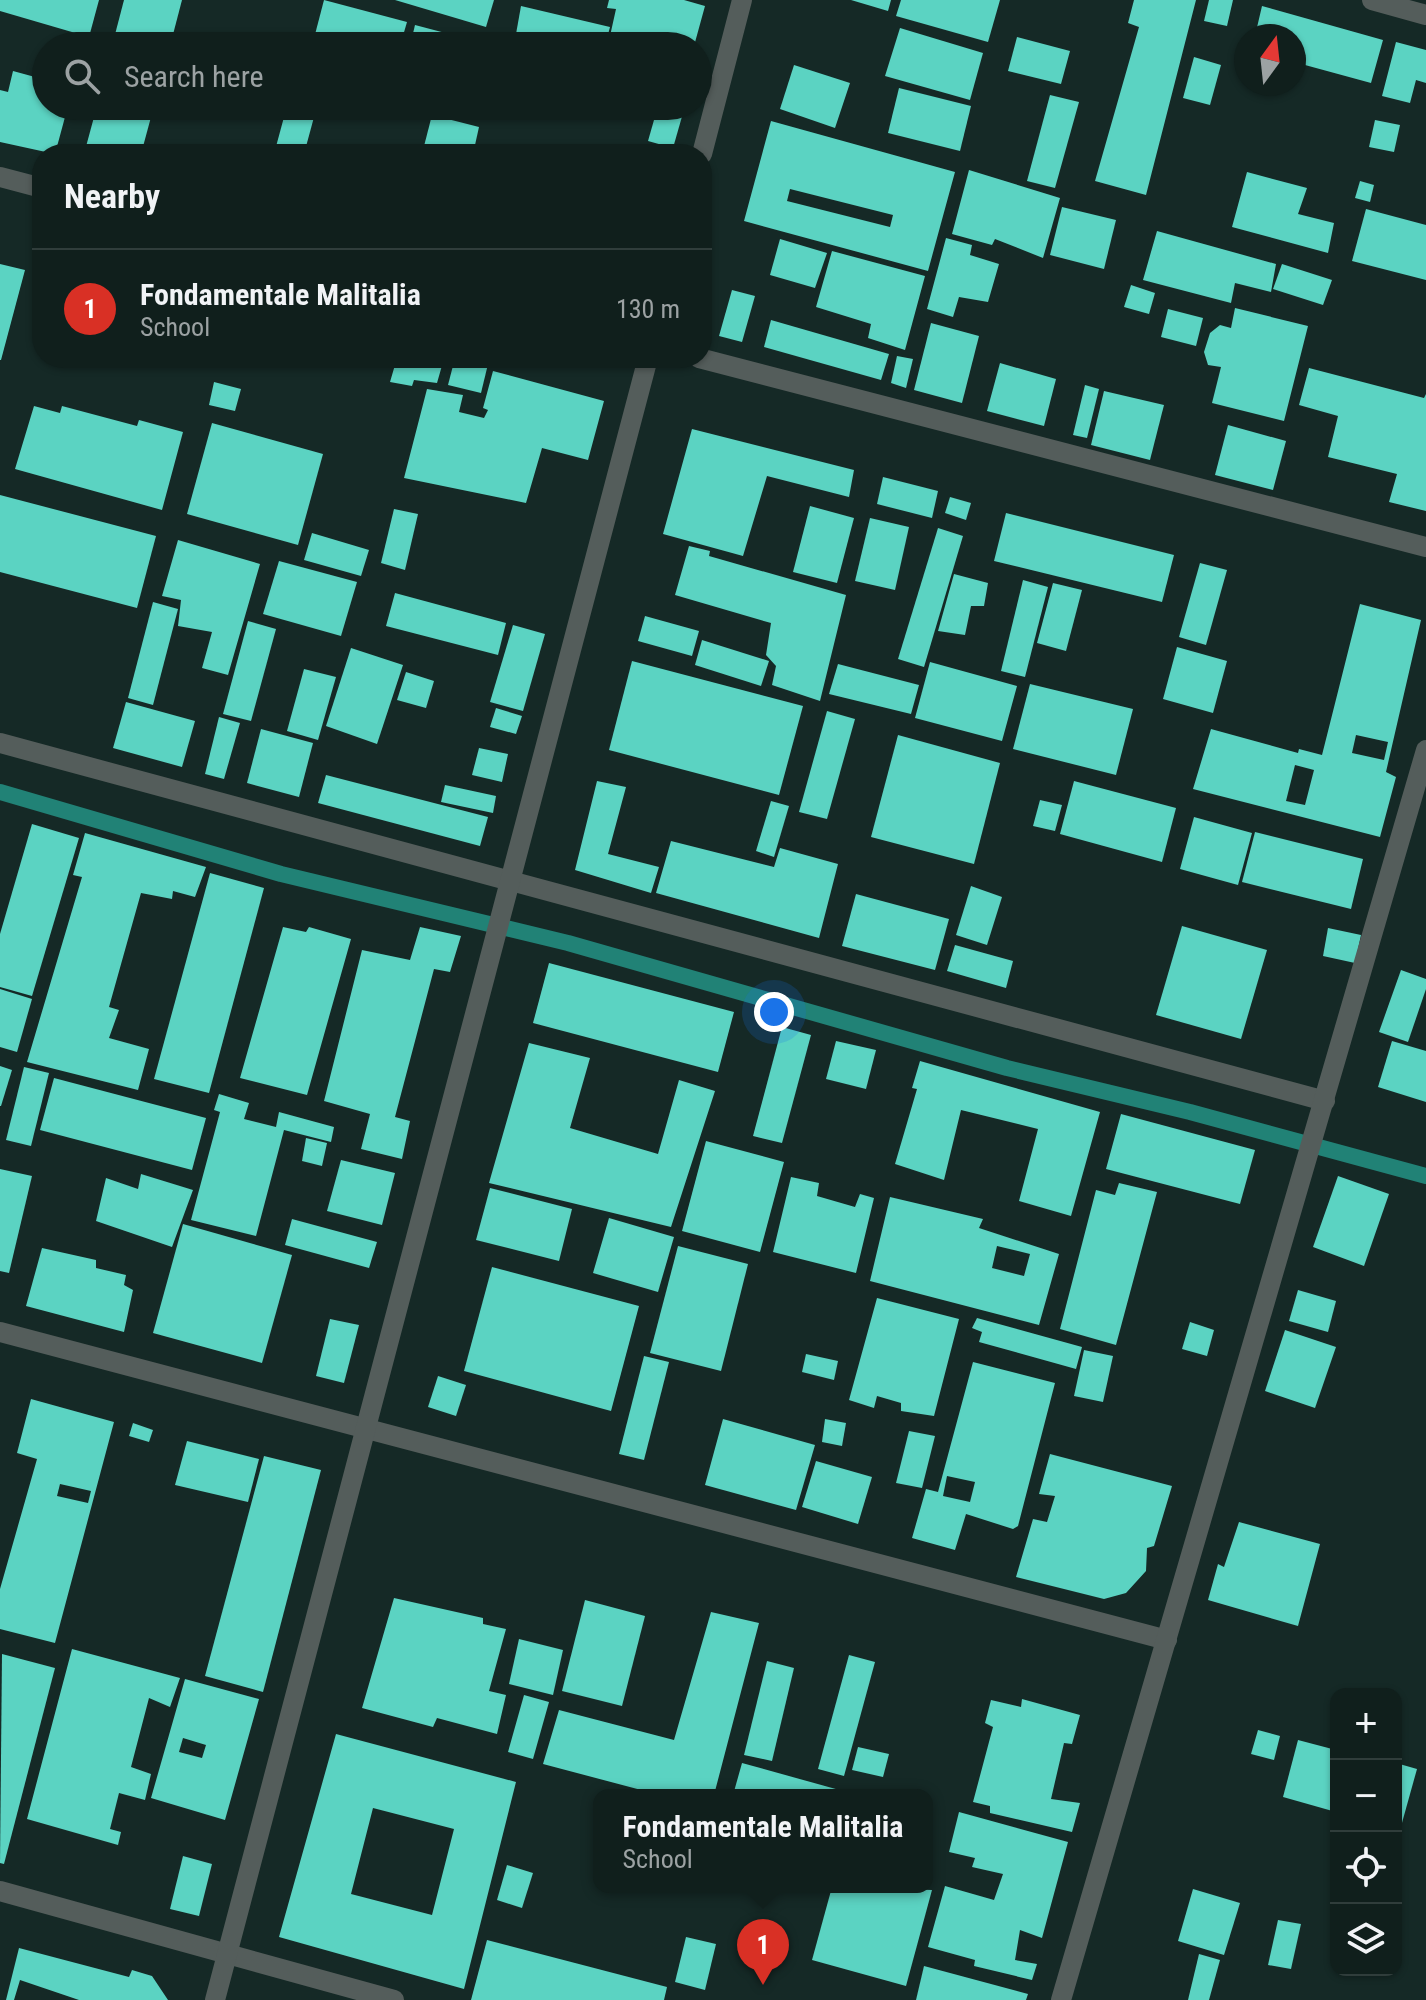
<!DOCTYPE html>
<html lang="en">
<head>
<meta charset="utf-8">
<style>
	:root { --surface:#101f1c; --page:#1e2c29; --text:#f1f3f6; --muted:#9ca2a3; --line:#303d3b; --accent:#d93025 }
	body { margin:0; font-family:"Roboto Condensed",sans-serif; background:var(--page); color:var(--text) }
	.controls { position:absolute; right:24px; bottom:24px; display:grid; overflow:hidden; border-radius:16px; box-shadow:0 2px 6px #0004 }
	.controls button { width:72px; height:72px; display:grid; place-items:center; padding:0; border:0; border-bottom:2px solid var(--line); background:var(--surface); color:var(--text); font:40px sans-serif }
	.compass { position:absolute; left:1234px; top:24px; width:72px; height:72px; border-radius:50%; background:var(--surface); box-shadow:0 2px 6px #0004; rotate:15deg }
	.you { position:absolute; left:774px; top:1012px; width:28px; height:28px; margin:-20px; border:6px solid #fff; border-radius:50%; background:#1a73e8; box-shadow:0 0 0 12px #1a73e833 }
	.badge { display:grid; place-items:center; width:52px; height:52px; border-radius:50%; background:var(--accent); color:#fff; font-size:26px; font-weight:700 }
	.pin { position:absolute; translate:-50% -66px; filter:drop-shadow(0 2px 4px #0008) }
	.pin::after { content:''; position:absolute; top:42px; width:28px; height:24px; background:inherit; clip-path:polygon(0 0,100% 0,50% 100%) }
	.popup { position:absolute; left:593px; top:1789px; width:340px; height:104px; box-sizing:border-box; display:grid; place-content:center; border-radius:16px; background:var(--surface); filter:drop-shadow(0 2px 6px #0005); font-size:26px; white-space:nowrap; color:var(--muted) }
	.popup b { font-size:30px; color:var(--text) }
	.popup::after { content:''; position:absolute; left:50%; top:100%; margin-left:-16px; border:16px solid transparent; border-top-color:var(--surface) }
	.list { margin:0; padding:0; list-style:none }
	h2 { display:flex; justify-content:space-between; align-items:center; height:104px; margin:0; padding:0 32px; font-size:34px }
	h2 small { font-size:26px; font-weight:400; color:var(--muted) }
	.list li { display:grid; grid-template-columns:52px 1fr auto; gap:24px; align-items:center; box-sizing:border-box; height:120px; padding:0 32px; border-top:2px solid var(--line) }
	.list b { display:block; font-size:30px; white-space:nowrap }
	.list p { margin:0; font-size:26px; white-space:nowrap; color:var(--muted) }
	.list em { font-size:26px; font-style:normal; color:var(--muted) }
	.icon { flex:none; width:44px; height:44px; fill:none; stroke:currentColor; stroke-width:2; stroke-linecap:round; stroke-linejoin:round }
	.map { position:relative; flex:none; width:1426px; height:2000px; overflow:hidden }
	.search { position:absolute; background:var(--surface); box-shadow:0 2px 6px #0004; left:32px; top:32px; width:680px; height:88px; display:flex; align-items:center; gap:20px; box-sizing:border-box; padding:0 28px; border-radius:44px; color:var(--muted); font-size:30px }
	.panel { position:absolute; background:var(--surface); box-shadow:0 2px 6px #0004; left:32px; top:144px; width:680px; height:224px; border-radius:32px }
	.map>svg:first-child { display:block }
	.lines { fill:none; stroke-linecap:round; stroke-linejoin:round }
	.stream { stroke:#218276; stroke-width:16 }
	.building { fill:#5bd3c2; fill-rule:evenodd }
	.street { stroke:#545d5b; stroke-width:20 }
</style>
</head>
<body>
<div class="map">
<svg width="1426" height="2000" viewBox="0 0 1426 2000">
	<rect width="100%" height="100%" fill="#152926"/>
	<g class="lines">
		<polyline class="stream" points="0,792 281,874 568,943 1007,1068 1190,1112 1426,1176"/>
	</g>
	<g class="building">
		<polygon points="0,0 99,0 89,37 0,11"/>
		<polygon points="124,0 182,0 170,46 112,46"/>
		<polygon points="324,0 407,22 400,46 312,46"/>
		<polygon points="395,0 494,0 486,27"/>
		<polygon points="609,0 684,0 705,6 694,46 608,45 616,9 607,8"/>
		<polygon points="851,0 891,0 888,11"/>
		<polygon points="901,0 1000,0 988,42 896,16"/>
		<polygon points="1134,0 1196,0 1146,195 1095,181 1139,27 1128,23"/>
		<polygon points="1209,0 1233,0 1227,26 1204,21"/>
		<polygon points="521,6 610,27 605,46 568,46 516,34"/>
		<polygon points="1262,6 1383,40 1371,83 1294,62 1294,36 1255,36"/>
		<polygon points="415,25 491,45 491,46 410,46"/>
		<polygon points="900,28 983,53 970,100 885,76"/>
		<polygon points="1017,37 1070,51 1061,84 1008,71"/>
		<polygon points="1396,42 1426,50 1426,83 1416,80 1410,103 1382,96"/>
		<polygon points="1194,57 1221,65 1210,105 1183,98"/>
		<polygon points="794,65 850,83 835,128 780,109"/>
		<polygon points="13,71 46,80 46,106 68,106 55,154 0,142 0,90 8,92"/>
		<polygon points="899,88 971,106 960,151 888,133"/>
		<polygon points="1050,95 1079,102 1055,188 1027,181"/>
		<polygon points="97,106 154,106 141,154 84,154"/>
		<polygon points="287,106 317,106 304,154 274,154"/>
		<polygon points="658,106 685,106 673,148 648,141"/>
		<polygon points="432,115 479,127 473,154 422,154"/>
		<polygon points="1375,120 1400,125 1394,152 1369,147"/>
		<path d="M771,121L955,172L928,271L744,221ZM790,189L893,215L890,227L787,201Z"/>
		<polygon points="969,170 1060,198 1043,258 995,239 992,245 952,234"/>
		<polygon points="1247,172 1307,188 1298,214 1334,223 1328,253 1232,227"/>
		<polygon points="1360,181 1374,185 1370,202 1355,198"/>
		<polygon points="1062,207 1116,220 1104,269 1050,255"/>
		<polygon points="1366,209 1426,225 1426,280 1352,261"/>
		<polygon points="1157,231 1276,264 1271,292 1235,283 1231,303 1143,280"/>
		<polygon points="946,238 972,245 970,255 999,264 988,302 959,297 953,317 927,309"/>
		<polygon points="780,239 827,253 815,288 770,275"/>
		<polygon points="832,251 925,276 905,350 868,338 871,324 816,307"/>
		<polygon points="0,264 25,270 1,360 0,360"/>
		<polygon points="1282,264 1332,280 1323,305 1273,289"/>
		<polygon points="1131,285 1155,293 1149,314 1124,307"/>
		<polygon points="732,290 755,296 742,342 719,336"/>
		<polygon points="1235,308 1308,326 1284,421 1212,403 1221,367 1208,365 1204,352 1210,333 1220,325 1231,328"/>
		<polygon points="1168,309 1203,318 1196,346 1161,337"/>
		<polygon points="771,320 889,354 881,380 764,347"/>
		<polygon points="931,323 979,336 962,403 914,390"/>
		<polygon points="897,356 913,359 906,388 891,383"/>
		<polygon points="397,358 443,362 437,383 414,380 412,386 390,382"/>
		<polygon points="455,358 488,364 481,393 448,385"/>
		<polygon points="1000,363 1056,379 1044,426 987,411"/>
		<polygon points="1309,368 1424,398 1426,394 1426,511 1389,502 1397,474 1328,457 1338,416 1299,405"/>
		<polygon points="493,371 604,401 588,460 542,448 526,503 404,478 427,389 463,395 459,412 484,418 488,410 483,408"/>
		<polygon points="214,382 241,389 235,411 209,405"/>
		<polygon points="1085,385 1099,389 1087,438 1073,435"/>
		<polygon points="1104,391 1164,405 1150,460 1091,445"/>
		<polygon points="34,406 60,413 62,406 137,426 139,420 183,432 162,510 15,469"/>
		<polygon points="212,423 323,454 298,545 187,514"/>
		<polygon points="1228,425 1286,441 1273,490 1215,475"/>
		<polygon points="692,429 854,470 849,497 767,476 743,556 663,534"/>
		<polygon points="883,477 938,491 932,518 877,504"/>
		<polygon points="0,495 156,536 137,608 0,572"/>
		<polygon points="950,497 971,503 966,520 945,513"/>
		<polygon points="810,506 854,518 837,583 793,572"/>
		<polygon points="394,509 418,514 405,570 381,563"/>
		<polygon points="1006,513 1174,555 1162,602 994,561"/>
		<polygon points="870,518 909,527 895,590 855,581"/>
		<polygon points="938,528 963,536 924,667 898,659"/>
		<polygon points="312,533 369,550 361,576 304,560"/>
		<polygon points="178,540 260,564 228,675 202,668 212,632 178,626 181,600 162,596"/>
		<polygon points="689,546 710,551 709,556 846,595 820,701 772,685 776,666 766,655 771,623 675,595"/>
		<polygon points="279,561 357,582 341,636 263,614"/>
		<polygon points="1200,563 1227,570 1206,645 1179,637"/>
		<polygon points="954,574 988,583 984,606 971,606 965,635 938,631"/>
		<polygon points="1023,580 1048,587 1025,677 1001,671"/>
		<polygon points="1053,583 1082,590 1066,651 1037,643"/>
		<polygon points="395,593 506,623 498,655 386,626"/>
		<polygon points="153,602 178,609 153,705 128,698"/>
		<path d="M1360,604L1421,620L1386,772L1396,777L1380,837L1193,789L1211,729L1298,753L1299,749L1322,755ZM1356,735L1388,742L1384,760L1352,753ZM1295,765L1314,770L1305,805L1286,801Z"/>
		<polygon points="645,616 699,631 692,656 638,641"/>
		<polygon points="248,621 276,629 251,721 223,714"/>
		<polygon points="513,625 545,634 523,711 490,702"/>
		<polygon points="702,640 769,661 761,686 695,665"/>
		<polygon points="1177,647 1227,661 1213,713 1163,699"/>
		<polygon points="351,648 403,665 377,744 326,726"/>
		<polygon points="632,661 803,706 779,795 609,750"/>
		<polygon points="930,662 1017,686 1002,741 915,718"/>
		<polygon points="838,664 919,685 911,714 829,694"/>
		<polygon points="304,669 336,677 318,740 287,731"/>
		<polygon points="406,672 434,681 426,708 397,700"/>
		<polygon points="1030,684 1133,709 1116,775 1013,749"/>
		<polygon points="126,702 195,721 182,767 113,748"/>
		<polygon points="496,708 522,716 516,734 490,727"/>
		<polygon points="827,711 855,719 827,819 799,812"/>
		<polygon points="219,717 240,723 224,779 205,774"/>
		<polygon points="261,729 313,743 299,797 247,783"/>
		<polygon points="898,735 1000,763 974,864 871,837"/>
		<polygon points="479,748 508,754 502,782 472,775"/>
		<polygon points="326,775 488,817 480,846 318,803"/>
		<polygon points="597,781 626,787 608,854 659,867 651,893 575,870"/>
		<polygon points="1074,781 1176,808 1162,862 1060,834"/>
		<polygon points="445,785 496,796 493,813 441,802"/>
		<polygon points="1040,800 1062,805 1055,831 1033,826"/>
		<polygon points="771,801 789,806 774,857 756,851"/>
		<polygon points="1194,817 1252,833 1238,885 1180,869"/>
		<polygon points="32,824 79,838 32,996 0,987 0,934"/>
		<polygon points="1255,832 1363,859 1351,909 1242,882"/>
		<polygon points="85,833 206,867 195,897 173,891 172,899 141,893 109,1007 119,1010 109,1038 149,1049 138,1090 27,1062 82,877 73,875"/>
		<polygon points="671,841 774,867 780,848 838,864 819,938 656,893"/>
		<polygon points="210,873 264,888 209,1093 154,1079"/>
		<polygon points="971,886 1002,897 987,945 956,935"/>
		<polygon points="856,894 949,919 935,970 842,946"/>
		<polygon points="1182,926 1267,950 1241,1039 1156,1015"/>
		<polygon points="283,927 306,932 309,927 351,939 307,1095 240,1078"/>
		<polygon points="420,927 461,936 450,972 434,969 395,1117 410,1121 402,1159 361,1149 370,1114 324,1101 362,950 410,960"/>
		<polygon points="1328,928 1361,935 1355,963 1323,956"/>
		<polygon points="955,945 1013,961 1006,988 947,971"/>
		<polygon points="549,963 734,1012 718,1072 533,1023"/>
		<polygon points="1401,970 1426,979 1426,989 1408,1042 1379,1032"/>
		<polygon points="0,989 32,999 17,1052 0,1047"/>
		<polygon points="782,1027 811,1035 782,1143 753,1136"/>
		<polygon points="836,1041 876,1050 866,1089 826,1079"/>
		<polygon points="1392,1041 1426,1051 1426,1102 1378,1087"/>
		<polygon points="529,1043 590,1058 570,1128 658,1154 679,1080 715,1091 671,1227 489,1183"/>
		<polygon points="920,1061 1100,1112 1071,1216 1019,1201 1038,1129 961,1110 944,1180 895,1164 917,1089 912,1088"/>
		<polygon points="0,1066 12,1070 1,1106 0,1106"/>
		<polygon points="24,1067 49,1073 31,1146 6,1140"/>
		<polygon points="54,1078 206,1118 192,1170 40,1130"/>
		<polygon points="219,1094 249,1103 244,1119 276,1127 279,1112 334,1127 331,1142 284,1130 256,1236 191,1220 220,1112 214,1110"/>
		<polygon points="1121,1114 1255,1150 1240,1204 1106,1169"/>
		<polygon points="306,1138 327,1143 322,1166 302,1161"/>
		<polygon points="706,1141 784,1162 760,1252 682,1231"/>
		<polygon points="341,1160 395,1173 382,1225 327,1211"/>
		<polygon points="0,1169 32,1176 9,1273 0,1271"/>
		<polygon points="141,1174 193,1190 172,1247 96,1221 106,1178 138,1189"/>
		<polygon points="1338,1176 1389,1194 1364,1266 1313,1247"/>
		<polygon points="791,1177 819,1183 817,1196 855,1207 860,1194 874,1198 856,1273 773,1252"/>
		<polygon points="1119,1183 1157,1192 1116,1345 1060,1329 1096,1190 1115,1195"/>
		<polygon points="490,1188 572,1209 559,1261 476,1240"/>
		<path d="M890,1197L983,1219L979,1228L1059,1254L1039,1325L870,1281ZM997,1246L1030,1254L1024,1276L992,1268Z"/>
		<polygon points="609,1218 674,1237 658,1292 593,1273"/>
		<polygon points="292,1219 377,1242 369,1268 285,1245"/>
		<polygon points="183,1224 292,1255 262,1363 153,1333"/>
		<polygon points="678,1246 748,1264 721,1371 650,1353"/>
		<polygon points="42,1248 96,1260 96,1268 126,1275 124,1285 133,1290 124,1332 26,1306"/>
		<polygon points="492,1267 639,1306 611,1411 464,1371"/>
		<polygon points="1298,1290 1336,1301 1328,1332 1289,1321"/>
		<polygon points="877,1298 959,1319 934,1416 901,1411 901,1403 877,1396 874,1408 849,1400"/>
		<polygon points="977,1318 1082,1347 1076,1369 979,1342 982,1332 972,1328"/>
		<polygon points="330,1319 359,1325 344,1383 316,1376"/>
		<polygon points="1190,1322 1214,1330 1207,1356 1182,1349"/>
		<polygon points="1285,1330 1336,1347 1315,1408 1265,1391"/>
		<polygon points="1084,1350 1113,1356 1103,1402 1074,1396"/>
		<polygon points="806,1354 838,1361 834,1380 802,1372"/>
		<polygon points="644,1356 669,1362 644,1460 619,1454"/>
		<path d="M973,1362L1055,1383L1018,1526L1013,1529L966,1514L955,1550L912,1538L926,1489L938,1492ZM947,1476L975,1482L970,1502L943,1496Z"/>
		<polygon points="438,1376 466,1385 456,1416 428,1407"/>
		<path d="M31,1399L114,1422L55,1643L0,1629V1589L37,1459L17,1453ZM60,1484L91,1491L88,1503L57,1496Z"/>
		<polygon points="723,1419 815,1445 796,1510 705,1485"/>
		<polygon points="825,1419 846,1423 842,1446 822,1442"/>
		<polygon points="133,1423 153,1430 149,1442 129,1436"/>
		<polygon points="909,1431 935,1436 922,1488 896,1483"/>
		<polygon points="187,1441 259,1459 248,1502 175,1485"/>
		<polygon points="1050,1454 1172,1486 1154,1546 1147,1548 1146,1571 1126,1593 1104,1599 1016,1577 1033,1519 1047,1522 1055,1496 1039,1494"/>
		<polygon points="264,1456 321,1470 263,1692 205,1676"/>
		<polygon points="816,1461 872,1477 858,1524 802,1507"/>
		<polygon points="1239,1522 1320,1544 1298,1626 1208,1600 1218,1564 1224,1567"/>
		<polygon points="394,1598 483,1618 483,1624 506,1629 489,1691 506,1695 497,1734 437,1718 433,1727 362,1708"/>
		<polygon points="585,1600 645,1616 622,1706 562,1691"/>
		<polygon points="711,1612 759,1623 714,1795 660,1795 543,1764 559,1710 674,1740"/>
		<polygon points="519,1639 563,1650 553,1695 509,1684"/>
		<polygon points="72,1649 180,1678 170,1707 149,1698 131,1767 151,1774 145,1800 119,1793 110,1829 121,1832 118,1845 27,1819"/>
		<polygon points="2,1654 55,1668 4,1864 0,1863"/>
		<polygon points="849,1655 875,1662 844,1776 818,1769"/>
		<polygon points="767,1661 794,1668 772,1761 744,1755"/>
		<path d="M185,1679L259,1699L225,1820L151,1798ZM183,1738L206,1745L202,1758L179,1752Z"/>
		<polygon points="524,1695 549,1702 533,1759 508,1752"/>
		<polygon points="1022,1699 1080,1715 1072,1744 1064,1743 1051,1799 1080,1803 1072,1832 990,1813 990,1806 973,1802 993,1727 985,1723 991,1700 1021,1707"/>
		<polygon points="1258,1730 1280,1736 1274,1760 1251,1754"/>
		<path d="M336,1734L516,1782L464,1989L279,1937ZM373,1808L454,1829L432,1915L351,1894Z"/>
		<polygon points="1298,1740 1336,1750 1336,1812 1283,1797"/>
		<polygon points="858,1747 889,1754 883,1777 852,1770"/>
		<polygon points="742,1763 843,1791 842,1795 733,1795"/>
		<polygon points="1396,1763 1417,1769 1400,1830 1396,1829"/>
		<polygon points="959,1812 1068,1842 1042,1938 1020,1930 1015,1960 1037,1964 1032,1980 974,1966 975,1960 928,1947 945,1886 994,1900 1003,1874 972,1867 975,1858 949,1852"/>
		<polygon points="183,1856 212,1864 199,1916 170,1909"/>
		<polygon points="507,1865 533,1873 522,1908 497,1900"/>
		<polygon points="832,1887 932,1890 906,1986 812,1960"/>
		<polygon points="1193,1889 1240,1903 1224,1955 1178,1941"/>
		<polygon points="1278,1920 1301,1924 1291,1969 1268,1965"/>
		<polygon points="686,1937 716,1944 705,1990 675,1982"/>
		<polygon points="487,1940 667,1987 664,2000 471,2000"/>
		<polygon points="19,1948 129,1977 132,1970 152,1976 168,2000 79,2000 20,1980 14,2000 6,2000"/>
		<polygon points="1199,1954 1220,1960 1209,2000 1188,2000"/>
		<polygon points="924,1966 1028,1994 1026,2000 916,2000"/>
	</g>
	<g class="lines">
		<g class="street">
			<polyline points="1372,0 1426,15"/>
			<polyline points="702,154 742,0"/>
			<polyline points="0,177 42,188"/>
			<polyline points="699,358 1426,547"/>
			<polyline points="0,743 1325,1101"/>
			<polyline points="0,1332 1167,1640"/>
			<polyline points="0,1891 394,2000"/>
			<polyline points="215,2000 648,358"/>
			<polyline points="1061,2000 1426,750"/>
		</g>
	</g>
</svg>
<div class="controls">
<button>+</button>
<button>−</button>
<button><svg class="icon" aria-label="locate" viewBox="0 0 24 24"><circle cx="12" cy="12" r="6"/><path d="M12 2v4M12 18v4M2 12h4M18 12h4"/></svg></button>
<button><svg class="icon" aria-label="layers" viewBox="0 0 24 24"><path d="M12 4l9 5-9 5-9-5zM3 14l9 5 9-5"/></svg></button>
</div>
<svg class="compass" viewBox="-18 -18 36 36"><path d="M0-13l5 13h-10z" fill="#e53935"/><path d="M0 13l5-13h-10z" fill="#9ca2a3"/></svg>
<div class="you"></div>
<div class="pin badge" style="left:763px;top:1985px">1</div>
<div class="popup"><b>Fondamentale Malitalia</b>School</div>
<div class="search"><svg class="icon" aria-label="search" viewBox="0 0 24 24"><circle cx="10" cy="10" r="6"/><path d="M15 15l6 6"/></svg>Search here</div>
<section class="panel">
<h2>Nearby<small></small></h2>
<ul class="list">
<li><span class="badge">1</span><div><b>Fondamentale Malitalia</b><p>School</p></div><em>130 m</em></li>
</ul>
</section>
</div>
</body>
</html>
